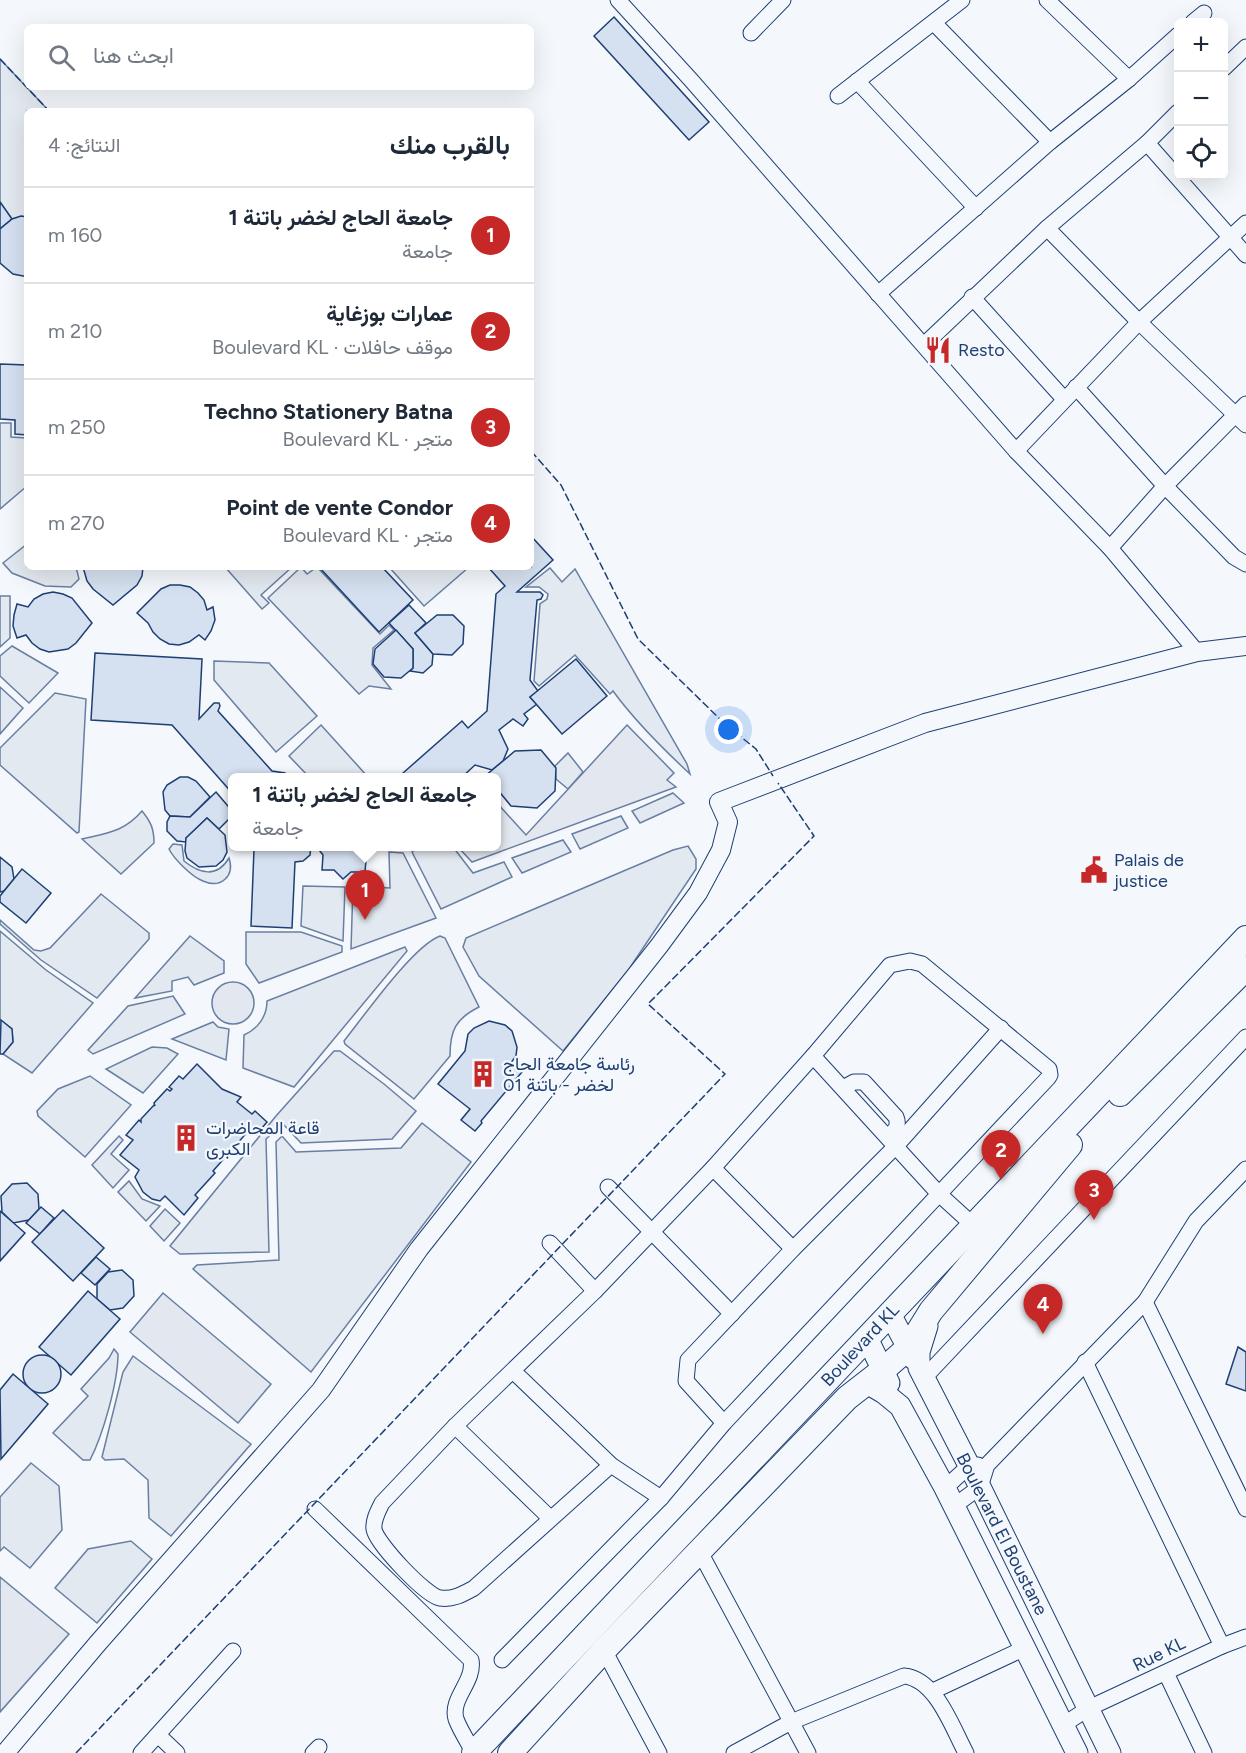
<!DOCTYPE html>
<html lang="ar">
<head>
<meta charset="utf-8">
<style>
	:root { --surface:#fff; --page:#f2f2f3; --text:#1f2937; --muted:#747a83; --line:#e0e1e3; --accent:#c62828 }
	body { margin:0; font-family:Figtree,Vazirmatn,sans-serif; background:var(--page); color:var(--text); direction:rtl }
	.controls { position:absolute; right:18px; top:18px; display:grid; overflow:hidden; border-radius:9px; box-shadow:0 6px 24px #0002 }
	.controls button { width:54px; height:54px; display:grid; place-items:center; padding:0; border:0; border-bottom:2px solid var(--line); background:var(--surface); color:var(--text); font:30px sans-serif }
	.you { position:absolute; left:729px; top:730px; width:21px; height:21px; margin:-15px; border:4px solid #fff; border-radius:50%; background:#1a73e8; box-shadow:0 0 0 9px #1a73e833 }
	.badge { display:grid; place-items:center; width:39px; height:39px; border-radius:50%; background:var(--accent); color:#fff; font-size:20px; font-weight:700 }
	.pin { position:absolute; translate:-50% -50px; filter:drop-shadow(0 2px 3px #0008) }
	.pin::after { content:''; position:absolute; top:32px; width:21px; height:18px; background:inherit; clip-path:polygon(0 0,100% 0,50% 100%) }
	.popup { position:absolute; left:228px; top:773px; width:273px; height:78px; box-sizing:border-box; display:grid; place-content:center; border-radius:9px; background:var(--surface); filter:drop-shadow(0 2px 4px #0005); font-size:20px; white-space:nowrap; color:var(--muted) }
	.popup b { font-size:22px; color:var(--text) }
	.popup::after { content:''; position:absolute; left:50%; top:100%; margin-left:-12px; border:12px solid transparent; border-top-color:var(--surface) }
	.list { margin:0; padding:0; list-style:none }
	h2 { display:flex; justify-content:space-between; align-items:center; height:78px; margin:0; padding:0 24px; font-size:26px }
	h2 small { font-size:20px; font-weight:400; color:var(--muted) }
	.list li { display:grid; grid-template-columns:39px 1fr auto; gap:18px; align-items:center; box-sizing:border-box; height:96px; padding:0 24px; border-top:2px solid var(--line) }
	.list b { display:block; font-size:22px; white-space:nowrap }
	.list p { margin:0; font-size:20px; white-space:nowrap; color:var(--muted) }
	.list em { font-size:20px; font-style:normal; color:var(--muted) }
	.icon { flex:none; width:33px; height:33px; fill:none; stroke:currentColor; stroke-width:2; stroke-linecap:round; stroke-linejoin:round }
	.map { position:relative; flex:none; width:1246px; height:1753px; overflow:hidden; direction:ltr }
	.search { position:absolute; background:var(--surface); box-shadow:0 6px 24px #0002; left:24px; top:24px; width:510px; height:66px; display:flex; align-items:center; gap:15px; box-sizing:border-box; padding:0 21px; border-radius:9px; color:var(--muted); font-size:22px }
	.panel { position:absolute; background:var(--surface); box-shadow:0 6px 24px #0002; left:24px; top:108px; width:510px; height:462px; border-radius:9px; direction:rtl }
	.map>svg:first-child { display:block }
	.green { fill:#e3e9f0; stroke:#687fa3; stroke-width:1.5 }
	.parking { fill:#e3e8f0; stroke:#687fa3; stroke-width:1.5 }
	.building { fill:#d5e0f0; stroke:#1d3f73; stroke-width:1.5 }
	.lines { fill:none; stroke-linecap:round; stroke-linejoin:round }
	.minor-casing { stroke:#1d3f73; stroke-width:17 }
	.tertiary-casing { stroke:#1d3f73; stroke-width:20 }
	.secondary-casing { stroke:#1d3f73; stroke-width:23 }
	.primary-casing { stroke:#1d3f73; stroke-width:26 }
	.minor { stroke:#f4f7fb; stroke-width:15 }
	.tertiary { stroke:#f4f7fb; stroke-width:18 }
	.secondary { stroke:#f4f7fb; stroke-width:21 }
	.primary { stroke:#f4f7fb; stroke-width:24 }
	.fence { stroke:#1d3f73; stroke-width:1.5; stroke-dasharray:8 3; stroke-linecap:butt }
	.labels { text-anchor:middle; stroke-width:4.5; stroke-linejoin:round; paint-order:stroke }
	.poi-label { font-size:18px; fill:#1d3f73; stroke:#f4f7fb; text-anchor:start }
	.street-label { font-size:18px; fill:#1d3f73; stroke:#f4f7fb }
</style>
</head>
<body>
<div class="map">
<svg width="1246" height="1753" viewBox="0 0 1246 1753">
	<rect width="100%" height="100%" fill="#f4f7fb"/>
	<g class="green">
		<polygon points="0,59 49,111 27,111 27,217 12,219 0,202"/>
		<polygon points="0,423 11,423 11,437 27,438 27,486 0,509"/>
		<polygon points="27,544 27,567 76,567 79,579 71,587 45,586 12,573 3,563"/>
		<polygon points="225,567 292,567 261,595 269,603 262,609"/>
		<polygon points="301,567 307,574 317,567 380,634 389,625 394,630 373,648 372,665 391,689 369,686 359,694 268,598"/>
		<polygon points="389,567 469,567 424,606"/>
		<path d="M550,568L562,582L575,569L687,764L690,774C662,748 635,721 613,691L610,694L575,655L539,686L534,681L540,604L547,599L548,594L539,587H526Z"/>
		<polygon points="0,596 10,596 10,638 0,647"/>
		<polygon points="12,646 58,673 29,703 0,676 0,656"/>
		<polygon points="214,661 269,663 317,716 276,752 214,680"/>
		<polygon points="0,687 23,708 0,734"/>
		<polygon points="55,693 86,699 79,832 77,833 0,765 0,748"/>
		<polygon points="321,725 368,777 309,777 289,756"/>
		<polygon points="568,753 583,772 568,789 556,779 555,766"/>
		<polygon points="673,793 684,803 640,823 632,811"/>
		<path d="M142,811C151,822 154,829 154,843L121,874L82,839C107,833 124,832 142,811Z"/>
		<polygon points="621,816 628,828 580,849 572,834"/>
		<polygon points="563,840 571,852 522,873 512,858"/>
		<path d="M173,844L182,845L184,861C200,874 217,878 229,858C235,876 221,889 203,881C192,877 174,859 169,849Z"/>
		<polygon points="421,846 453,847 473,873 504,862 512,877 441,909 412,852"/>
		<polygon points="688,846 696,859 696,869 629,969 563,1051 479,976 463,947 466,938 673,850"/>
		<polygon points="389,852 403,853 436,918 351,949 353,886 390,888"/>
		<polygon points="303,886 345,887 343,941 301,926"/>
		<polygon points="101,894 149,933 149,939 97,998 41,960 0,924 0,920 34,950 41,951 50,948"/>
		<polygon points="0,931 46,970 93,1003 32,1073 3,1054 13,1042 12,1029 0,1020"/>
		<polygon points="246,932 301,932 342,946 342,952 259,983 246,964"/>
		<polygon points="190,936 224,961 224,973 194,985 188,977 172,981 172,991 135,998"/>
		<path d="M440,936L445,938L479,1007C455,1019 450,1031 450,1056L414,1099L345,1044L344,1041C364,1016 413,946 440,936Z"/>
		<path d="M405,947L407,951L294,1087L243,1068L244,1035C258,1029 267,1016 267,1001Z"/>
		<polygon points="173,996 185,1014 93,1054 88,1050 128,1006"/>
		<polygon points="213,1022 218,1027 229,1029 226,1060 172,1039"/>
		<polygon points="152,1047 167,1048 178,1054 143,1093 106,1069"/>
		<polygon points="334,1051 340,1051 384,1084 416,1111 392,1139 301,1143 283,1124 266,1139 269,1252 180,1254 170,1246 276,1116"/>
		<polygon points="90,1076 131,1105 85,1157 38,1116 37,1111 58,1089"/>
		<polygon points="422,1123 471,1162 311,1372 193,1269 197,1265 279,1260 276,1142 282,1136 296,1152 401,1148"/>
		<polygon points="119,1136 123,1140 111,1154 129,1170 113,1188 92,1165"/>
		<polygon points="129,1181 142,1199 160,1206 146,1221 118,1192"/>
		<polygon points="165,1209 180,1223 164,1241 150,1226"/>
		<path d="M114,1349L118,1354C118,1382 103,1435 90,1460H83L53,1433L88,1396L81,1389L109,1358Z"/>
		<polygon points="133,1356 251,1444 171,1536 149,1518 148,1480 124,1459 105,1460 102,1457 123,1372"/>
		<polygon points="31,1463 59,1486 62,1530 30,1568 4,1547 0,1551 0,1497"/>
		<polygon points="131,1541 152,1559 97,1623 55,1588 88,1549"/>
	</g>
	<g class="parking">
		<polygon points="627,725 674,773 667,780 676,787 472,862 458,847 497,846 497,803 526,835"/>
		<circle cx="233" cy="1003" r="21"/>
		<polygon points="163,1293 271,1384 238,1423 130,1332"/>
		<polygon points="0,1577 69,1634 0,1712"/>
	</g>
	<g class="building">
		<polygon points="614,17 709,122 689,140 594,36"/>
		<polygon points="0,202 12,219 0,229"/>
		<polygon points="21,216 27,217 27,276 23,276 13,274 0,263 0,229 12,219"/>
		<polygon points="0,364 27,365 27,435 15,434 15,420 0,419"/>
		<polygon points="531,536 553,560 517,592 540,592 543,595 541,599 537,600 530,680 538,691 530,697 537,704 524,714 528,719 523,726 513,719 499,730 508,749 503,761 492,770 475,765 461,778 407,778 403,773 462,721 468,728 487,711 496,594 505,586 488,567 531,567"/>
		<polygon points="83,567 143,567 142,576 137,585 113,605 93,589 87,581"/>
		<polygon points="319,567 382,567 413,600 379,632"/>
		<polygon points="170,585 180,585 190,587 198,593 204,600 207,610 213,607 215,620 211,631 205,640 199,635 189,642 179,645 169,644 160,639 153,632 148,623 137,613 161,589"/>
		<polygon points="53,592 63,594 72,598 92,623 76,643 68,649 49,652 40,649 32,643 26,635 17,638 13,626 14,615 17,604 28,607 34,599 43,594"/>
		<polygon points="409,605 426,623 415,633 433,654 432,665 423,673 410,671 413,668 413,649 389,623"/>
		<polygon points="437,615 453,615 464,626 463,644 452,655 433,654 415,633"/>
		<polygon points="396,630 413,649 413,668 401,678 384,677 373,664 375,649"/>
		<polygon points="95,653 202,659 199,719 214,703 219,703 220,706 218,711 272,771 285,773 285,778 233,778 233,794 172,725 91,720"/>
		<polygon points="576,659 607,696 562,734 530,697"/>
		<polygon points="541,750 556,768 555,791 537,808 511,806 497,789 497,778 485,776 515,751"/>
		<polygon points="180,777 188,777 196,781 210,797 190,817 170,816 165,810 163,792 167,785"/>
		<polygon points="216,792 233,812 233,815 219,829 207,818 186,838 186,842 177,841 167,831 167,822 170,816 190,817"/>
		<polygon points="207,818 225,835 227,852 223,860 216,866 199,867 187,858 185,851 186,838"/>
		<polygon points="264,846 311,846 310,855 303,861 295,862 292,928 251,926 254,849 264,849"/>
		<polygon points="316,846 369,846 374,852 366,860 365,872 351,872 343,879 334,870 322,870 323,855"/>
		<polygon points="0,857 12,867 14,879 4,891 0,892"/>
		<polygon points="22,869 51,893 26,923 0,902 0,896"/>
		<polygon points="1,1020 12,1029 13,1042 3,1054 0,1054"/>
		<polygon points="489,1021 505,1025 512,1031 517,1047 516,1056 510,1064 522,1072 481,1121 482,1123 475,1131 461,1120 470,1109 438,1084 465,1051 468,1034 474,1028"/>
		<polygon points="197,1064 222,1089 241,1097 237,1102 252,1114 255,1111 267,1122 256,1135 250,1129 213,1171 215,1173 195,1195 198,1198 184,1215 165,1196 160,1201 152,1199 143,1192 135,1177 139,1170 120,1155 133,1140 126,1135 139,1120 141,1122 141,1119 154,1105 155,1106 154,1103 167,1089 170,1091 172,1089 169,1087 179,1076 183,1079"/>
		<polygon points="27,1183 38,1194 39,1209 29,1220 13,1223 2,1212 1,1196 12,1184"/>
		<polygon points="41,1207 54,1218 40,1234 26,1223"/>
		<polygon points="63,1210 104,1248 73,1281 32,1242"/>
		<polygon points="0,1211 25,1233 0,1261"/>
		<polygon points="96,1257 110,1269 95,1285 81,1273"/>
		<polygon points="122,1270 133,1280 134,1296 123,1308 110,1310 97,1299 97,1284 108,1272"/>
		<polygon points="88,1291 120,1319 71,1375 39,1347"/>
		<polygon points="1238,1347 1246,1352 1246,1391 1226,1384"/>
		<circle cx="42" cy="1374" r="19"/>
		<polygon points="13,1374 48,1404 1,1459 0,1390"/>
	</g>
	<g class="lines">
		<defs>
			<g id="minor">
				<polyline points="618,0 691,80 1016,451 1110,548 1197,652"/>
				<polyline points="1047,0 1129,79"/>
				<polyline points="1193,22 1204,13"/>
				<polyline points="934,23 1050,142"/>
				<polyline points="751,33 783,0"/>
				<polyline points="1224,68 1246,47"/>
				<polyline points="857,81 976,208"/>
				<polyline points="838,96 962,0"/>
				<polyline points="1147,143 1246,255"/>
				<polyline points="1047,228 1139,322 1246,425"/>
				<polyline points="878,294 1050,142 1129,79 1178,35"/>
				<polyline points="972,297 1064,399"/>
				<polyline points="924,345 1047,228 1147,143 1178,112"/>
				<polyline points="1076,387 1165,486 1234,557 1246,564"/>
				<polyline points="1016,451 1139,322 1246,223"/>
				<polyline points="1110,548 1165,486 1246,404"/>
				<polyline points="813,1056 939,1194 973,1225"/>
				<path d="M843,1088L854,1082H864L896,1117C900,1127 894,1131 888,1137"/>
				<polyline points="713,1168 793,1249"/>
				<polyline points="608,1187 732,1314"/>
				<polyline points="550,1243 595,1291"/>
				<polyline points="1145,1302 1246,1509"/>
				<polyline points="1085,1362 1222,1646"/>
				<polyline points="513,1371 611,1465 661,1498"/>
				<polyline points="923,1379 1246,1037"/>
				<polyline points="724,1423 686,1381 688,1360 793,1249 896,1146 1001,1028"/>
				<polyline points="455,1426 550,1518"/>
				<polyline points="945,1488 969,1466 978,1465"/>
				<polyline points="954,1506 980,1487 987,1465 1145,1302 1196,1221 1246,1169"/>
				<path d="M315,1509L471,1660C475,1682 450,1698 456,1719C460,1730 468,1742 474,1753"/>
				<polyline points="700,1552 808,1753"/>
				<polyline points="604,1650 659,1753"/>
				<path d="M502,1660L661,1498L724,1423L1048,1078L1050,1075L1049,1069L922,964L910,961L890,965L813,1056L713,1168L595,1291L455,1426L382,1503C378,1511 373,1520 374,1529C376,1543 426,1596 440,1598C453,1600 463,1594 474,1588L611,1465"/>
				<polyline points="1166,1673 1204,1753"/>
				<polyline points="933,1691 1025,1648"/>
				<polyline points="1063,1725 1089,1708 1222,1646 1246,1637"/>
				<polyline points="158,1735 177,1753"/>
				<polyline points="141,1753 233,1651"/>
				<polyline points="313,1753 319,1747"/>
				<path d="M734,1753L791,1722L904,1676C936,1679 952,1727 966,1753"/>
			</g>
			<polyline id="tertiary" points="5,1753 98,1643 321,1390 419,1249 659,946 698,893 721,850 728,822 719,802 925,723 1197,652 1246,646"/>
			<g id="secondary">
				<polyline points="890,1314 914,1359"/>
				<polyline points="927,1326 919,1352 919,1368 980,1487 1110,1753"/>
				<polyline points="867,1338 889,1383"/>
				<polyline points="867,1383 884,1393 900,1406 945,1488 1077,1753"/>
			</g>
			<g id="primary">
				<polyline points="1120,1094 1246,968"/>
				<polyline points="474,1753 1246,938"/>
				<polyline points="510,1753 604,1650 847,1398 883,1370 908,1348 931,1311 1070,1145"/>
			</g>
		</defs>
		<use href="#minor" class="minor-casing"/>
		<use href="#tertiary" class="tertiary-casing"/>
		<use href="#secondary" class="secondary-casing"/>
		<use href="#primary" class="primary-casing"/>
		<use href="#minor" class="minor"/>
		<use href="#tertiary" class="tertiary"/>
		<use href="#secondary" class="secondary"/>
		<use href="#primary" class="primary"/>
		<g class="fence">
			<polyline points="0,59 49,111"/>
			<polyline points="531,451 561,485 638,639 726,725 756,749 773,776"/>
			<polyline points="76,1753 725,1074 648,1004 814,836 778,783"/>
		</g>
	</g>
	<defs>
		<symbol id="restaurant-bare" viewBox="-9 -9 18 18"><path d="M-5-6h1v4h1v-4h1v4h1v-4h1v5L-1.5 .5V6h-2V.5L-5-1ZM5-6V6H3V1.5H1.5Q1.5-4 5-6Z" fill="#c62828" stroke="#f4f7fb" stroke-width="2.5" paint-order="stroke"/></symbol>
		<symbol id="civic-bare" viewBox="-9 -9 18 18"><path d="M-.6-6.5H3V-4.5H.6V-3L4-1V1h2V6H-6V1h2V-1L-.6-3ZM-1.2 2.5V6h2.4V2.5Z" fill="#c62828" stroke="#f4f7fb" stroke-width="2.5" paint-order="stroke"/></symbol>
		<symbol id="building-bare" viewBox="-9 -9 18 18"><path d="M-4-6H4V6H1V3H-1V6H-4ZM-2.5-4.3h1.7v1.8h-1.7ZM.8-4.3h1.7v1.8H.8ZM-2.5-1h1.7V.8h-1.7ZM.8-1h1.7V.8H.8Z" fill="#c62828" stroke="#f4f7fb" stroke-width="2.5" paint-order="stroke"/></symbol>
	</defs>
	<g fill-rule="evenodd">
		<use href="#restaurant-bare" x="919" y="331" width="38" height="38"/>
		<use href="#civic-bare" x="1075" y="851" width="38" height="38"/>
		<use href="#building-bare" x="464" y="1055" width="38" height="38"/>
		<use href="#building-bare" x="167" y="1119" width="38" height="38"/>
	</g>
	<g class="labels">
		<g class="poi-label">
			<text x="958" y="356">Resto</text>
			<text x="1114" y="866">Palais de<tspan x="1114" dy="21">justice</tspan></text>
			<text x="503" y="1070">رئاسة جامعة الحاج<tspan x="503" dy="21">لخضر - باتنة 01</tspan></text>
			<text x="206" y="1134">قاعة المحاضرات<tspan x="206" dy="21">الكبرى</tspan></text>
		</g>
		<g class="street-label">
			<text transform="translate(860 1345) rotate(-47)" y="6">Boulevard KL</text>
			<text transform="translate(1002 1534) rotate(63)" y="6">Boulevard El Boustane</text>
			<text transform="translate(1159 1654) rotate(-26)" y="6">Rue KL</text>
		</g>
	</g>
</svg>
<div class="controls">
<button>+</button>
<button>−</button>
<button><svg class="icon" aria-label="locate" viewBox="0 0 24 24"><circle cx="12" cy="12" r="6"/><path d="M12 2v4M12 18v4M2 12h4M18 12h4"/></svg></button>
</div>
<div class="you"></div>
<div class="pin badge" style="left:365px;top:920px">1</div>
<div class="popup"><b>جامعة الحاج لخضر باتنة 1</b>جامعة</div>
<div class="pin badge" style="left:1001px;top:1180px">2</div>
<div class="pin badge" style="left:1094px;top:1220px">3</div>
<div class="pin badge" style="left:1043px;top:1334px">4</div>
<div class="search"><svg class="icon" aria-label="search" viewBox="0 0 24 24"><circle cx="10" cy="10" r="6"/><path d="M15 15l6 6"/></svg>ابحث هنا</div>
<section class="panel">
<h2>بالقرب منك<small>النتائج: 4</small></h2>
<ul class="list">
<li><span class="badge">1</span><div><b>جامعة الحاج لخضر باتنة 1</b><p>جامعة</p></div><em>160 m</em></li>
<li><span class="badge">2</span><div><b>عمارات بوزغاية</b><p>موقف حافلات · Boulevard KL</p></div><em>210 m</em></li>
<li><span class="badge">3</span><div><b>Techno Stationery Batna</b><p>متجر · Boulevard KL</p></div><em>250 m</em></li>
<li><span class="badge">4</span><div><b>Point de vente Condor</b><p>متجر · Boulevard KL</p></div><em>270 m</em></li>
</ul>
</section>
</div>
</body>
</html>
